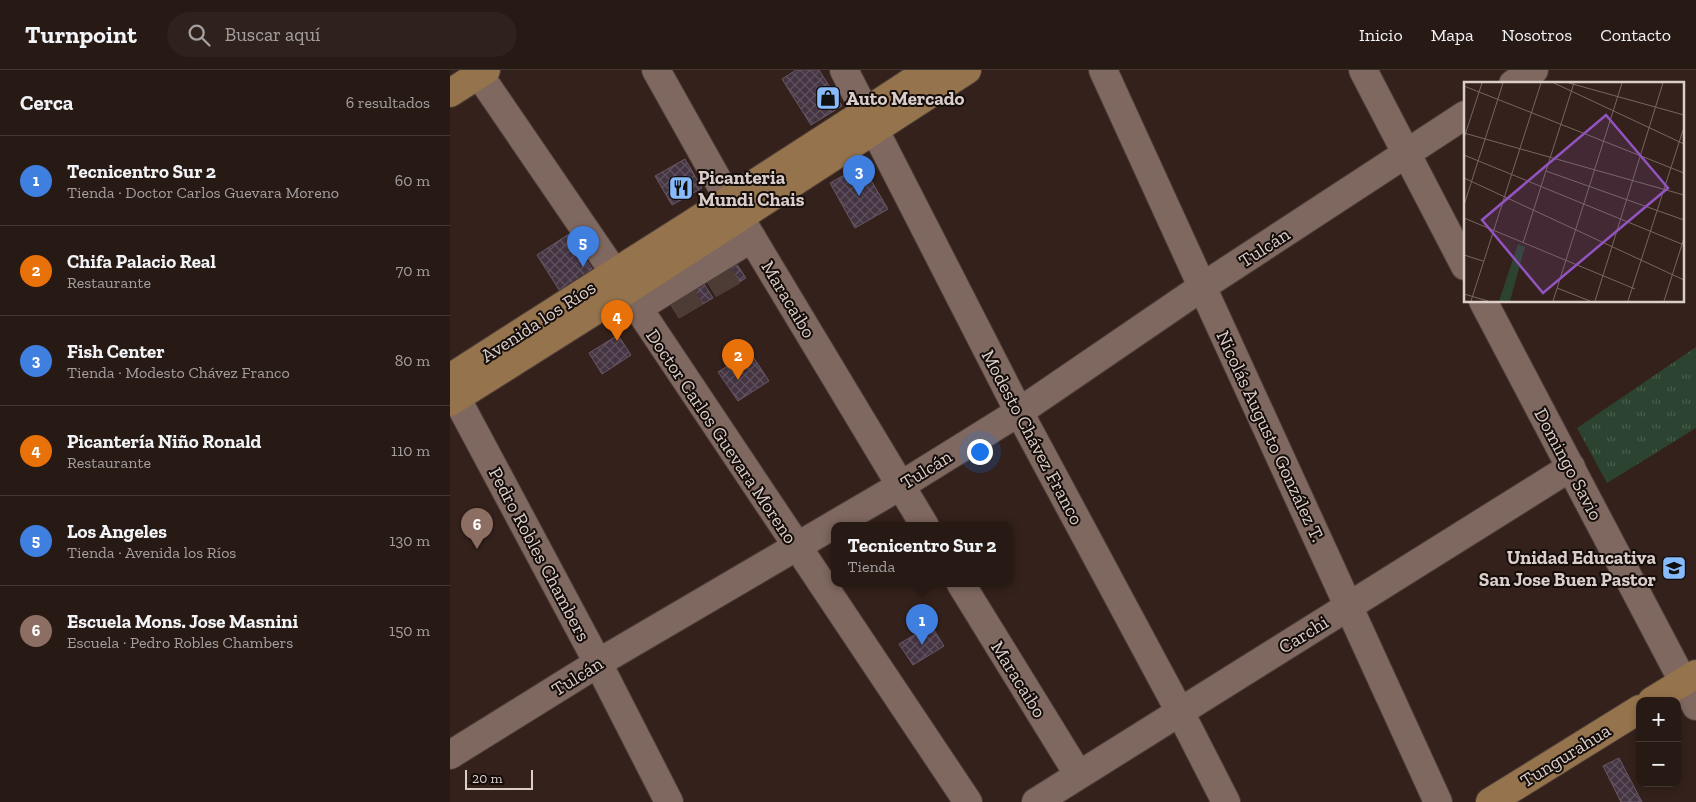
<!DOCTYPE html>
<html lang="es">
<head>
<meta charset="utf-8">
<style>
	:root { --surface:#271914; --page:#2f221d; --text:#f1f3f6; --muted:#a4a0a0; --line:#433834; --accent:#87bbfb }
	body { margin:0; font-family:"Zilla Slab",serif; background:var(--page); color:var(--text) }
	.controls { position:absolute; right:15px; bottom:15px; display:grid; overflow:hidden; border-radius:10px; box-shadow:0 2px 8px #0003 }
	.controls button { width:45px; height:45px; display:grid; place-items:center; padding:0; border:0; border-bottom:1px solid var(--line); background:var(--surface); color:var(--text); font:25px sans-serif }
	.scale { position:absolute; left:15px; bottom:12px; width:68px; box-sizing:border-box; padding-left:5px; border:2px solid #dbceca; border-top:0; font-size:14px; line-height:18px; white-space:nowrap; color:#dbceca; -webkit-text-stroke:4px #150d0a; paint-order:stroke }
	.you { position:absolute; left:529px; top:381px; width:18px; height:18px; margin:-12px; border:4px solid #fff; border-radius:50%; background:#1a73e8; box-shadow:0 0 0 8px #1a73e833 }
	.badge { display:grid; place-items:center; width:32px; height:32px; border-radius:50%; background:var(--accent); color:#fff; font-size:16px; font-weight:700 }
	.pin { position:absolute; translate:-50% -41px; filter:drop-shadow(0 1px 2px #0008) }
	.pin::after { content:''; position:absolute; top:26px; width:18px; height:15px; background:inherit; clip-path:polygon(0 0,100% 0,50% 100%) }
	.popup { position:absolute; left:381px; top:452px; width:182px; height:65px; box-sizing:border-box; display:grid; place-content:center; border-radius:10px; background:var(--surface); filter:drop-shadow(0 1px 4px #0005); font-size:16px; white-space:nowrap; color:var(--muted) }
	.popup b { font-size:19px; color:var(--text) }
	.popup::after { content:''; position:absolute; left:50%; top:100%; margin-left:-10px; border:10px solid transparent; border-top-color:var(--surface) }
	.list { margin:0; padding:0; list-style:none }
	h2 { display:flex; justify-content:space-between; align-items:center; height:65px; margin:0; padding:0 20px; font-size:21px }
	h2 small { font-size:16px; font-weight:400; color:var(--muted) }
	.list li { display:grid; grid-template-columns:32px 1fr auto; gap:15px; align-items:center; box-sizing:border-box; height:90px; padding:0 20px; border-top:1px solid var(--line) }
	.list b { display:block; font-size:19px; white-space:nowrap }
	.list p { margin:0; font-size:16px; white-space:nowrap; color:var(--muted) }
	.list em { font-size:16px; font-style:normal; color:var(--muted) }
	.icon { flex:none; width:28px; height:28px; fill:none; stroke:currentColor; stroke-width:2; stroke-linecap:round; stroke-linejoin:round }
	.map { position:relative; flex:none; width:1246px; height:732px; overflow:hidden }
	header { display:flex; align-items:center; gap:30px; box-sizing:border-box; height:70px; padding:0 25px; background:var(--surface); border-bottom:1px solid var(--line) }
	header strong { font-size:24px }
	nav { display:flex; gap:28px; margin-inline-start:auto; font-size:18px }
	.search { width:350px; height:45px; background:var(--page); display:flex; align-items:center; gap:12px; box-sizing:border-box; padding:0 18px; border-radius:28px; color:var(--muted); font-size:19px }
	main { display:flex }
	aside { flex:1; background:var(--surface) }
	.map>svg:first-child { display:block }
	.park { fill:url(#park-tufts) }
	.building { fill:url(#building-cross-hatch); stroke:#685766 }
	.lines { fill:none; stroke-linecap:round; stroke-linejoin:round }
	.minor-tunnel { stroke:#4d3b35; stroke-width:28; stroke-dasharray:28 14; stroke-linecap:butt }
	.minor-casing { stroke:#4d3d38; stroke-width:30 }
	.major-casing { stroke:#4d3d38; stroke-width:30 }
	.minor { stroke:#7f6860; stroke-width:28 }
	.major { stroke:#95734c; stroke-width:28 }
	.labels { text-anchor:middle; stroke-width:4; stroke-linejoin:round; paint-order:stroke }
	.poi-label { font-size:19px; font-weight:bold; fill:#dbceca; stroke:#150d0a; text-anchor:start }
	.street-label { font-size:19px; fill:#dbceca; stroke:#150d0a }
	.inset-road { fill:none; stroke:#776661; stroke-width:1 }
	.view { fill:#9354c2; fill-opacity:0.15; stroke:#9354c2; stroke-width:2.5 }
	.inset-edge { fill:none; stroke:#dbceca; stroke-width:2.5 }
</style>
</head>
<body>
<header>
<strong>Turnpoint</strong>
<div class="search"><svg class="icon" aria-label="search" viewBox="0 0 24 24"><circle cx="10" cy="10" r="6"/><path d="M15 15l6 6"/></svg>Buscar aquí</div>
<nav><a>Inicio</a><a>Mapa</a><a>Nosotros</a><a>Contacto</a></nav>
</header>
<main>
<aside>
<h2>Cerca<small>6 resultados</small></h2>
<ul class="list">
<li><span class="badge" style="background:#3f7fe0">1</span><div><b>Tecnicentro Sur 2</b><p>Tienda · Doctor Carlos Guevara Moreno</p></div><em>60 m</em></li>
<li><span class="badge" style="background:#e8710a">2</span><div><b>Chifa Palacio Real</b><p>Restaurante</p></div><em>70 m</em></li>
<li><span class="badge" style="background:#3f7fe0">3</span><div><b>Fish Center</b><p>Tienda · Modesto Chávez Franco</p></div><em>80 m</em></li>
<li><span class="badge" style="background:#e8710a">4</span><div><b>Picantería Niño Ronald</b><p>Restaurante</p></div><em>110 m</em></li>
<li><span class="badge" style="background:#3f7fe0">5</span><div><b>Los Angeles</b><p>Tienda · Avenida los Ríos</p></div><em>130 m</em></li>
<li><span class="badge" style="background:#8d6e63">6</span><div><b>Escuela Mons. Jose Masnini</b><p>Escuela · Pedro Robles Chambers</p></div><em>150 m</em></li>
</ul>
</aside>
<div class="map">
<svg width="1246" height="732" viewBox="0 0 1246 732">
	<defs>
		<pattern id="park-tufts" width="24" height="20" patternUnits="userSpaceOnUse" patternTransform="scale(1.25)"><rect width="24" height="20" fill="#2b4330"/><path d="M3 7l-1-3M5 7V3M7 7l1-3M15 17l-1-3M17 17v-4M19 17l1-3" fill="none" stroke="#495d4d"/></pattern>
		<pattern id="building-cross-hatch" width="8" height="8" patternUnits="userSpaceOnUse" patternTransform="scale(1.25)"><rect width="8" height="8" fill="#453543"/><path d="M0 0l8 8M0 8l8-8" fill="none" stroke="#5f515d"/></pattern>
	</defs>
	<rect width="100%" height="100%" fill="#34211b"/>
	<polygon class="park" points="1246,277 1246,358 1157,413 1127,358"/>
	<g class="building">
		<polygon points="346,0 369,0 392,36 361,55 332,9"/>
		<polygon points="235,89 252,118 222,135 205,106"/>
		<polygon points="412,95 438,139 405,158 380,113"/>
		<polygon points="119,164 144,202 111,223 87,185"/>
		<polygon points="282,187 296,208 266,226 253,205"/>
		<polygon points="249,206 263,228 229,248 216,226"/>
		<polygon points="168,265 181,285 152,304 139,283"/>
		<polygon points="300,282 319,311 288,331 268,302"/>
		<polygon points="481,555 494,576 463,595 449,574"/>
		<polygon points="1169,688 1192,732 1171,732 1153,696"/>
	</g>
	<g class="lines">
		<g class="minor-tunnel">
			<polyline points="259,215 289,198"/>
			<polyline points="222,236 256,217"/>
		</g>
		<defs>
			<g id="minor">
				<polyline points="26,0 164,202 518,732"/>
				<polyline points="206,0 279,130 475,456"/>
				<polyline points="394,0 569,342 730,642 776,732"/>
				<polyline points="653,0 988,732"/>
				<polyline points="913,0 1015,196"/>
				<polyline points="1063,14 1084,0"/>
				<polyline points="217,195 230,212 302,168"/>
				<polyline points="1033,231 1246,636"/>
				<polyline points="188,238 230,212"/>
				<polyline points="0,316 148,593 219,732"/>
				<polyline points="511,514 628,704"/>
				<polyline points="0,685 148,593 450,416 569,342 752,217 1015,45"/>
				<polyline points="586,732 1121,397"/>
			</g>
			<g id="major">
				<polyline points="0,23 36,0"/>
				<path d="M0,308C159,205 321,105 479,0"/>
				<polyline points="0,332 176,221 517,0"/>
				<polyline points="1202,631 1246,604"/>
				<polyline points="1040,732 1190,639"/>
			</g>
		</defs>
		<use href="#minor" class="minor-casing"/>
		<use href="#major" class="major-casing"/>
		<use href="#minor" class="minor"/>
		<use href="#major" class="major"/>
	</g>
	<defs>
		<symbol id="shop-square" viewBox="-11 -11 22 22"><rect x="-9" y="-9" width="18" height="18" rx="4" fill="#87bbfb" stroke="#150d0a"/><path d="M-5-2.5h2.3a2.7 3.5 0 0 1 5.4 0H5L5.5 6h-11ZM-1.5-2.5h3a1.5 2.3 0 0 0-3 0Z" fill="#111"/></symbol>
		<symbol id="restaurant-square" viewBox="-11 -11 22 22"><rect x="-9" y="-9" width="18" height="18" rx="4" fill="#87bbfb" stroke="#150d0a"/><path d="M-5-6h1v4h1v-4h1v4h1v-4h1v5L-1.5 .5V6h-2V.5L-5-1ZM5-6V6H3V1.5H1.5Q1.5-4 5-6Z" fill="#111"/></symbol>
		<symbol id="school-square" viewBox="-11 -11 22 22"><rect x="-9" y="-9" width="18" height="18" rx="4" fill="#87bbfb" stroke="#150d0a"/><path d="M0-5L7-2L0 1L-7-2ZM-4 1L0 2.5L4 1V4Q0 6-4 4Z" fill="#111"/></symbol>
	</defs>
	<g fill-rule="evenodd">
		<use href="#shop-square" x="364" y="14" width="28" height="28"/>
		<use href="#restaurant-square" x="217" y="104" width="28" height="28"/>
		<use href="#school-square" x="1210" y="484" width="28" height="28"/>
	</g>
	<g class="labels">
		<g class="poi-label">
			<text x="396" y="35">Auto Mercado</text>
			<text x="248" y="114">Picanteria<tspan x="248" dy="22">Mundi Chais</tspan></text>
			<text x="1206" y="494" text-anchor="end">Unidad Educativa<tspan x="1206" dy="22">San Jose Buen Pastor</tspan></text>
		</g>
		<g class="street-label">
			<text transform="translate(814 177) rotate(-33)" y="7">Tulcán</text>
			<text transform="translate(339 229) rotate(59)" y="7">Maracaibo</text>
			<text transform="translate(88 251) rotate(-33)" y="7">Avenida los Ríos</text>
			<text transform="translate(272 366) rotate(56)" y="7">Doctor Carlos Guevara Moreno</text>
			<text transform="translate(821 366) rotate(65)" y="7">Nicolás Augusto González T.</text>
			<text transform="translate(583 367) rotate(62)" y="7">Modesto Chávez Franco</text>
			<text transform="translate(1119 394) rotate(62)" y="7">Domingo Savio</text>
			<text transform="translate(476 399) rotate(-32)" y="7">Tulcán</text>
			<text transform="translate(90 484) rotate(62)" y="7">Pedro Robles Chambers</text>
			<text transform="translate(853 564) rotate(-32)" y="7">Carchi</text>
			<text transform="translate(127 606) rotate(-32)" y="7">Tulcán</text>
			<text transform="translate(569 609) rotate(58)" y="7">Maracaibo</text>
			<text transform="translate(1115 685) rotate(-32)" y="7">Tungurahua</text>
		</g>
	</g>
	<g transform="translate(1014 12)">
		<rect width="220" height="220" fill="#34211b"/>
		<path d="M54,162L61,165L46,219H35Z" fill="#2b4330"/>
		<path class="inset-road" d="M90,1L220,62M105,1L220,33M0,4L220,91M0,51L220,113M0,56L18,1M0,73L220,163M82,89L220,138M0,96L220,198M0,123L39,1M0,136L171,207M59,161L110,1M0,173L19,179M93,206L126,219M0,212L24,219M7,219L77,1M89,219L158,1M131,219L199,1M164,219L220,45M200,219L220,156"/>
		<path class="view" d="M142,33L204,106L79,211L18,138Z"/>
		<rect width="220" height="220" class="inset-edge"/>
	</g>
</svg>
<div class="controls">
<button>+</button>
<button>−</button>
</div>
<div class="scale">20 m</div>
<div class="you"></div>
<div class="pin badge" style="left:472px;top:575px;background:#3f7fe0">1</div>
<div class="popup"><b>Tecnicentro Sur 2</b>Tienda</div>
<div class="pin badge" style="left:288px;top:310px;background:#e8710a">2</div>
<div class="pin badge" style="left:409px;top:126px;background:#3f7fe0">3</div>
<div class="pin badge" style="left:167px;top:271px;background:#e8710a">4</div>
<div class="pin badge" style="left:133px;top:197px;background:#3f7fe0">5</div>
<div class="pin badge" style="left:27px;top:479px;background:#8d6e63">6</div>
</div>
</main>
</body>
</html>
